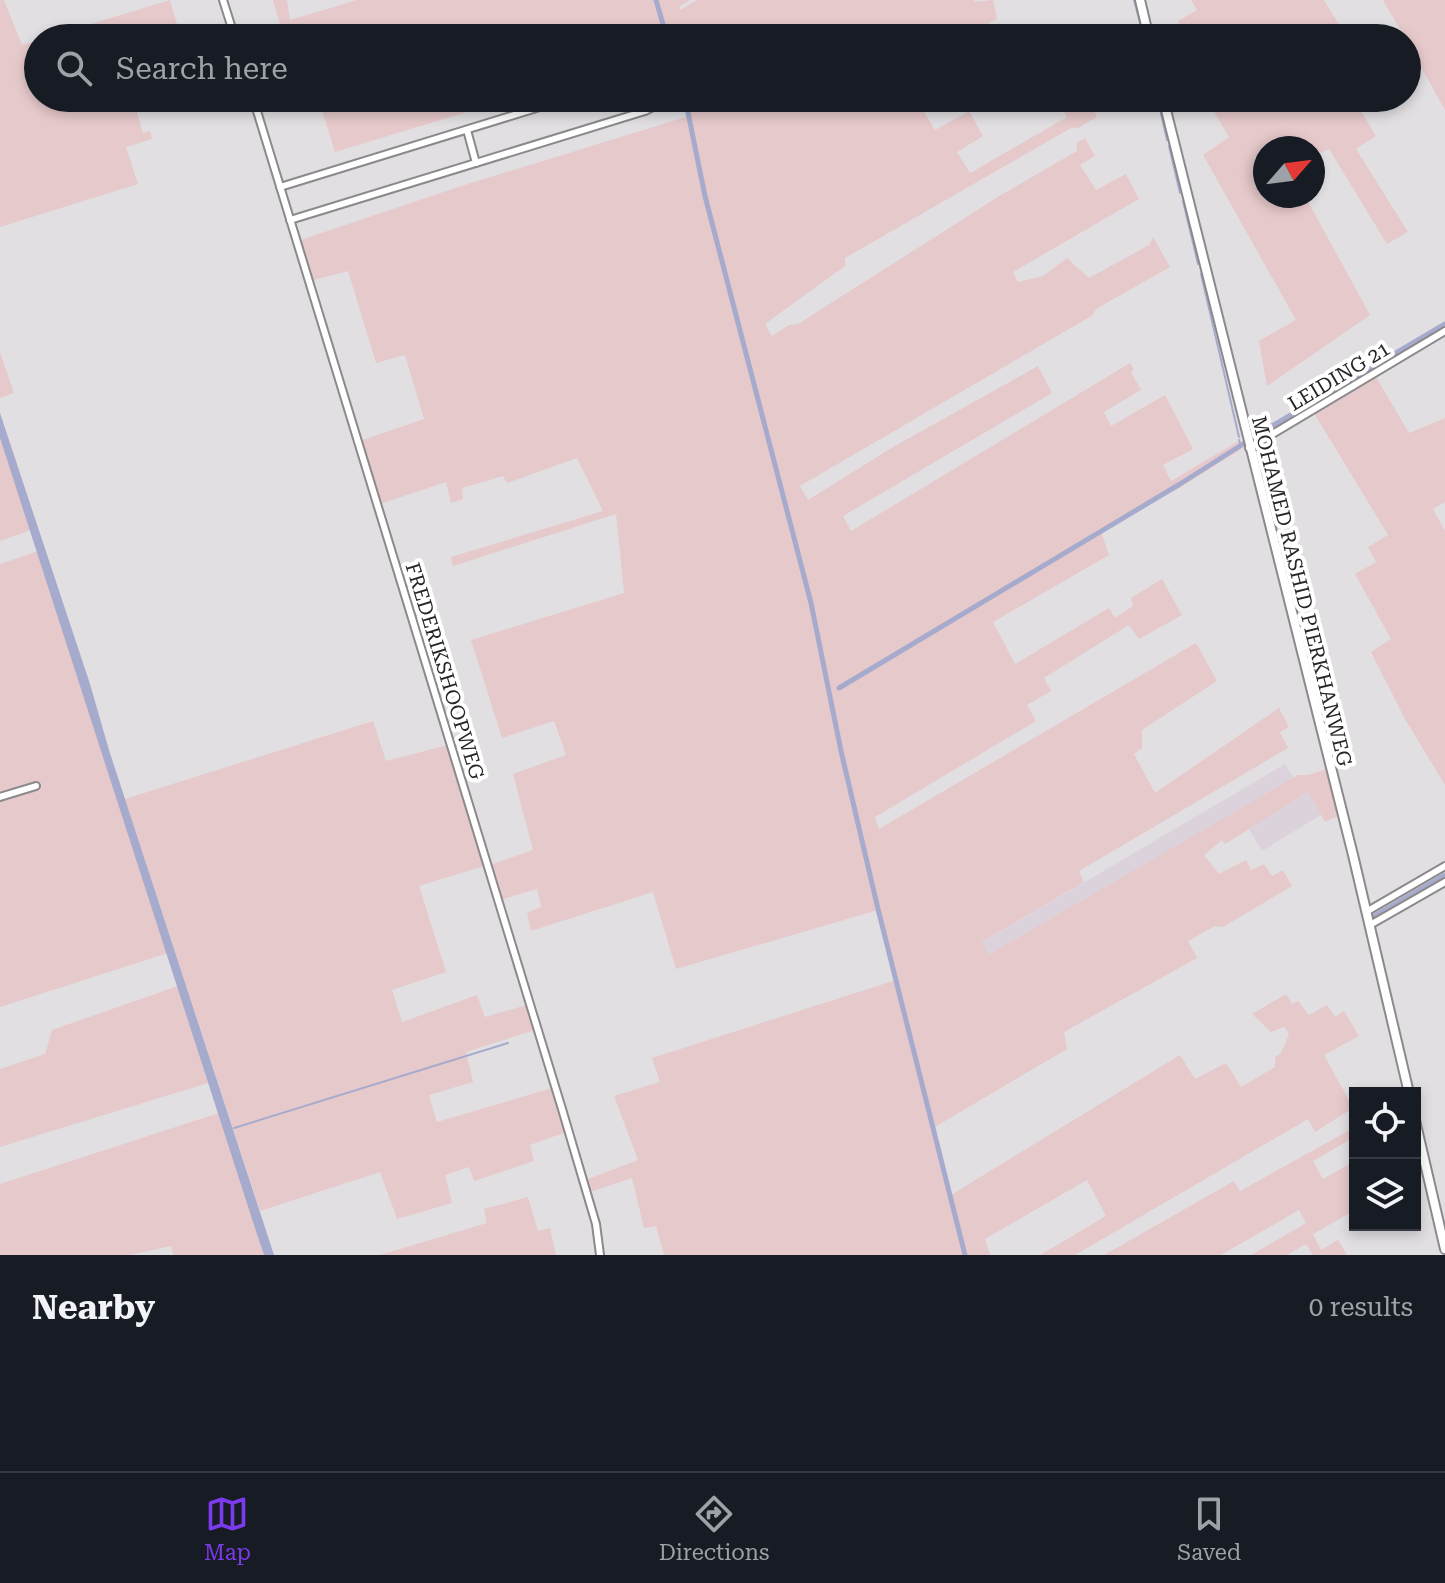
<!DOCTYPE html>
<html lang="en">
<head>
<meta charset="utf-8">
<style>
	:root { --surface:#171b24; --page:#242831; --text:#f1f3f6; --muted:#9ea1a6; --line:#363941; --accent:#7c3aed }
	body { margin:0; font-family:"Roboto Serif",serif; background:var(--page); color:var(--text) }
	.controls { position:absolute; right:24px; bottom:24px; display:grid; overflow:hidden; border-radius:0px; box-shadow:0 4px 12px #0003 }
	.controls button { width:72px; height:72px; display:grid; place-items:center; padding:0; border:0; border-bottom:2px solid var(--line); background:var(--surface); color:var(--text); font:40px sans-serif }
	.compass { position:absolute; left:1253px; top:136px; width:72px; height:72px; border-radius:50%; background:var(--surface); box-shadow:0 4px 12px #0003; rotate:62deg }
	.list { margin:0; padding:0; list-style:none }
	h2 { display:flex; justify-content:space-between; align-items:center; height:104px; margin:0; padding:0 32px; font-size:34px }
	h2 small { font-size:26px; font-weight:400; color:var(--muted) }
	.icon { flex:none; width:44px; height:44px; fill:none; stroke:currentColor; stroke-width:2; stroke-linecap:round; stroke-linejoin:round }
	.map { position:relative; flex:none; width:1445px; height:1255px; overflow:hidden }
	.search { position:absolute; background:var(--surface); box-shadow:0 4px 12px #0003; left:24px; right:24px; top:24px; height:88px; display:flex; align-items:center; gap:20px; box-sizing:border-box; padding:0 28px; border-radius:44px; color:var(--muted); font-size:30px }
	.sheet { height:216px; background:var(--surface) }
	nav { display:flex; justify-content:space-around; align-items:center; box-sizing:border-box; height:112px; border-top:2px solid var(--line); background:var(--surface); font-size:22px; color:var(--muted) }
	nav a { display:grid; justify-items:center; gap:4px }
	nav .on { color:var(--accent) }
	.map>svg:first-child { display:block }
	.built { fill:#dbd2db }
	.green { fill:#e6c9cb }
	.water { fill:#a6abcd }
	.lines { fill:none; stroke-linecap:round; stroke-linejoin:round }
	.stream { stroke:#a6abcd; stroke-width:2 }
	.canal { stroke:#a6abcd; stroke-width:5 }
	.minor-casing { stroke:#8b898b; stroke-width:10 }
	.tertiary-casing { stroke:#8b898b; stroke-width:12 }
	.minor { stroke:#fff; stroke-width:6 }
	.tertiary { stroke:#fff; stroke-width:8 }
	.labels { text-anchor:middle; stroke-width:8; stroke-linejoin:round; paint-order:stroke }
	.street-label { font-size:20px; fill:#272627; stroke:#fff }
</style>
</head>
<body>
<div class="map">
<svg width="1445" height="1255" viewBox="0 0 1445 1255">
	<rect width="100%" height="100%" fill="#e2dfe2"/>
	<g class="built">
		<polygon points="1285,764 1293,778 988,955 981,943"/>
		<polygon points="1308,792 1321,815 1262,851 1249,829"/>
	</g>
	<g class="green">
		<polygon points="0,0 4,0 22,45 38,40 38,98 135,98 133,99 143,133 150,131 152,139 126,147 138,184 0,227"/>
		<polygon points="170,0 181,38 45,38"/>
		<polygon points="273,0 287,0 290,20 357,0 690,0 679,7 680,10 697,0 973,0 975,2 993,0 997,19 960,38 284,38"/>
		<polygon points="1191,0 1324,0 1347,38 1185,38 1178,21 1197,10"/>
		<polygon points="1383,0 1445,0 1445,110 1407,42 1407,38 1405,38"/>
		<polygon points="318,98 513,98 335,152"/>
		<polygon points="685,98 929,98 920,105 935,130 969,111 983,136 957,152 970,173 1067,117 1060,104 1071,98 1086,98 1097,117 1078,128 1071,128 845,258 845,266 765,324 772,336 789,325 798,324 1001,195 1077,151 1077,143 1085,138 1095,156 1080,165 1096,190 1126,174 1139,199 1013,272 1018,282 1043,276 1067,258 1089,278 1149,245 1153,237 1170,267 1096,309 1093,315 800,486 808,500 893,447 1038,366 1052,393 843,516 851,531 1130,363 1134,370 1131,372 1141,390 1104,412 1111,426 1165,395 1193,449 1163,465 1171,481 1237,442 1245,441 1246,445 1243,448 1176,490 1174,488 1101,532 1109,555 993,622 1015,664 1109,608 1115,618 1133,606 1131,598 1162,579 1182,615 1139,639 1129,625 1044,678 1051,691 1027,705 1036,721 875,817 879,829 1196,643 1217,681 1142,730 1142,748 1134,754 1155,793 1279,708 1289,727 1280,732 1288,748 1079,871 1084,882 982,942 988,955 1298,775 1309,775 1326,769 1328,773 1340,815 1325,822 1308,792 1225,844 1222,840 1204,855 1219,874 1246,860 1251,870 1264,864 1272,876 1283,870 1292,886 1223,927 1215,926 1188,941 1197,958 1064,1032 1067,1049 933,1128 951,1195 1180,1055 1195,1079 1226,1063 1241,1087 1275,1067 1275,1057 1281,1053 1289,1034 1284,1027 1271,1032 1252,1014 1286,994 1292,1004 1298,1001 1309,1015 1327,1005 1335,1017 1344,1011 1359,1036 1324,1055 1353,1108 1315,1132 1308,1119 1075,1255 1040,1255 1106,1216 1087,1180 985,1239 990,1255 664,1255 656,1226 644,1228 632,1178 587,1193 583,1181 638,1160 614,1096 660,1082 652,1058 896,980 878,910 676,969 653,892 531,931 527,913 541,907 537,889 500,900 490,865 533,850 513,774 566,755 554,721 502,738 471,640 624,593 616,514 453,566 451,557 603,511 577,458 507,483 503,476 462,488 463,499 451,503 446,482 380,504 360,441 424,419 405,355 376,363 348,271 310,281 298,241 455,188 689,116"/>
		<polygon points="1166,98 1204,98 1170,115"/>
		<polygon points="1206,98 1353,98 1376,136 1356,149 1408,232 1387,244 1329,149 1313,157 1313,148 1265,148 1265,196 1305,196 1370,315 1267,386 1259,341 1296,320 1203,155 1229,137"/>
		<polygon points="0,352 14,393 0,398"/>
		<polygon points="1376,377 1409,433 1445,418 1445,502 1433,509 1445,531 1445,785 1405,719 1371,652 1391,639 1355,574 1376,562 1368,547 1388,535 1314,413"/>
		<polygon points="0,438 31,530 0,541"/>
		<polygon points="38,551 168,953 0,1007 0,564"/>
		<polygon points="373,721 386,761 448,745 484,866 419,886 446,972 392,990 402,1022 477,995 485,1017 527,1005 535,1030 466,1052 473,1082 429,1095 437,1122 552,1088 566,1132 530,1145 534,1161 474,1181 469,1167 445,1175 452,1203 397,1219 380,1172 260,1211 125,799"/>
		<polygon points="178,986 208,1083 0,1147 0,1069 45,1054 52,1030"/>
		<polygon points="219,1113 264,1255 173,1255 171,1246 130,1255 0,1255 0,1184"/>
		<polygon points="1355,1127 1355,1137 1313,1161 1323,1179 1355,1161 1355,1210 1313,1234 1321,1250 1338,1240 1347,1255 1313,1255 1306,1244 1287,1255 1251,1255 1306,1223 1299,1210 1221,1255 1104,1255 1234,1181 1240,1191"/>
		<polygon points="528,1197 538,1231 550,1228 556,1255 380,1255 487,1223 484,1209"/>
	</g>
	<polygon class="water" points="0,413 90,684 109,750 274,1255 264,1255 254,1225 0,438"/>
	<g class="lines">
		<g class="stream">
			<polyline points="1134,0 1144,38"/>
			<polyline points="1158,98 1159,100"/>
			<polyline points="1159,105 1167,140"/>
			<polyline points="1169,146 1180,193"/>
			<polyline points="1183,201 1198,264"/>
			<polyline points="1201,274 1239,437"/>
			<polyline points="1239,440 1241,446"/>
			<polyline points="234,1128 508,1043"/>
		</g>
		<g class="canal">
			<polyline points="656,0 667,38"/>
			<polyline points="685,98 705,196 811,603 841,751 878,909 965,1255"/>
			<polyline points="1255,436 1445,324"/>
			<polyline points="839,688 1180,484 1243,444"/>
			<polyline points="1373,917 1445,875"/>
		</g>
		<defs>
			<g id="minor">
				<polyline points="223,0 235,38"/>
				<polyline points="253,98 562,1109 596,1224 600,1255"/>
				<polyline points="467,130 476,163"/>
				<polyline points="280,187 569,98"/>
				<polyline points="290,220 645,111 651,108 650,98"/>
				<polyline points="1249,448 1445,331"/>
				<polyline points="0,797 36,786"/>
				<polyline points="1366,912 1445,866"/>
				<polyline points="1370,925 1445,882"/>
			</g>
			<g id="tertiary">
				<polyline points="1140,0 1149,38"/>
				<polyline points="1163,98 1353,855 1409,1093"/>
				<polyline points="1415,1120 1445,1249"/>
			</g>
		</defs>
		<use href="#minor" class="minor-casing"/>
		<use href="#tertiary" class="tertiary-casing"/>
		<use href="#minor" class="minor"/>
		<use href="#tertiary" class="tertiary"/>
	</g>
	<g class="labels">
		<g class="street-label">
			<text transform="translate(1339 376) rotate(-31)" y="7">LEIDING 21</text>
			<text transform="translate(1302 591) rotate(76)" y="7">MOHAMED RASHID PIERKHANWEG</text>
			<text transform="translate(445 671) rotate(73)" y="7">FREDERIKSHOOPWEG</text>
		</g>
	</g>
</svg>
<div class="controls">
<button><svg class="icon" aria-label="locate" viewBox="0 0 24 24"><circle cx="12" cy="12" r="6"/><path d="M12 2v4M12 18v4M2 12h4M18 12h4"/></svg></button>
<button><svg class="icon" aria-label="layers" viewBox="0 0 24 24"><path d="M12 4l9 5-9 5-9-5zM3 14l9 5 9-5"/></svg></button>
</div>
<svg class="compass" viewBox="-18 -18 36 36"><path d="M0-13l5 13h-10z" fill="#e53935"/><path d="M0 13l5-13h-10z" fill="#9ea1a6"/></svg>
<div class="search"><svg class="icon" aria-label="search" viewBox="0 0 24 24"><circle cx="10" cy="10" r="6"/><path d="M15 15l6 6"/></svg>Search here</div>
</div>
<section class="sheet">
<h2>Nearby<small>0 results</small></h2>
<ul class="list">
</ul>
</section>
<nav>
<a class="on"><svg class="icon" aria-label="map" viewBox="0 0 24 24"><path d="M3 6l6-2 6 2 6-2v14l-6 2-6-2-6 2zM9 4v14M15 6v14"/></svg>Map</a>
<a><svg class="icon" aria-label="directions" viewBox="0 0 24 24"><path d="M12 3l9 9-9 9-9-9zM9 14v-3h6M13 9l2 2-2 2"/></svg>Directions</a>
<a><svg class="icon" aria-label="saved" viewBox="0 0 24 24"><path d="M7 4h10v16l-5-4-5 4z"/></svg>Saved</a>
</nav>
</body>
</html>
